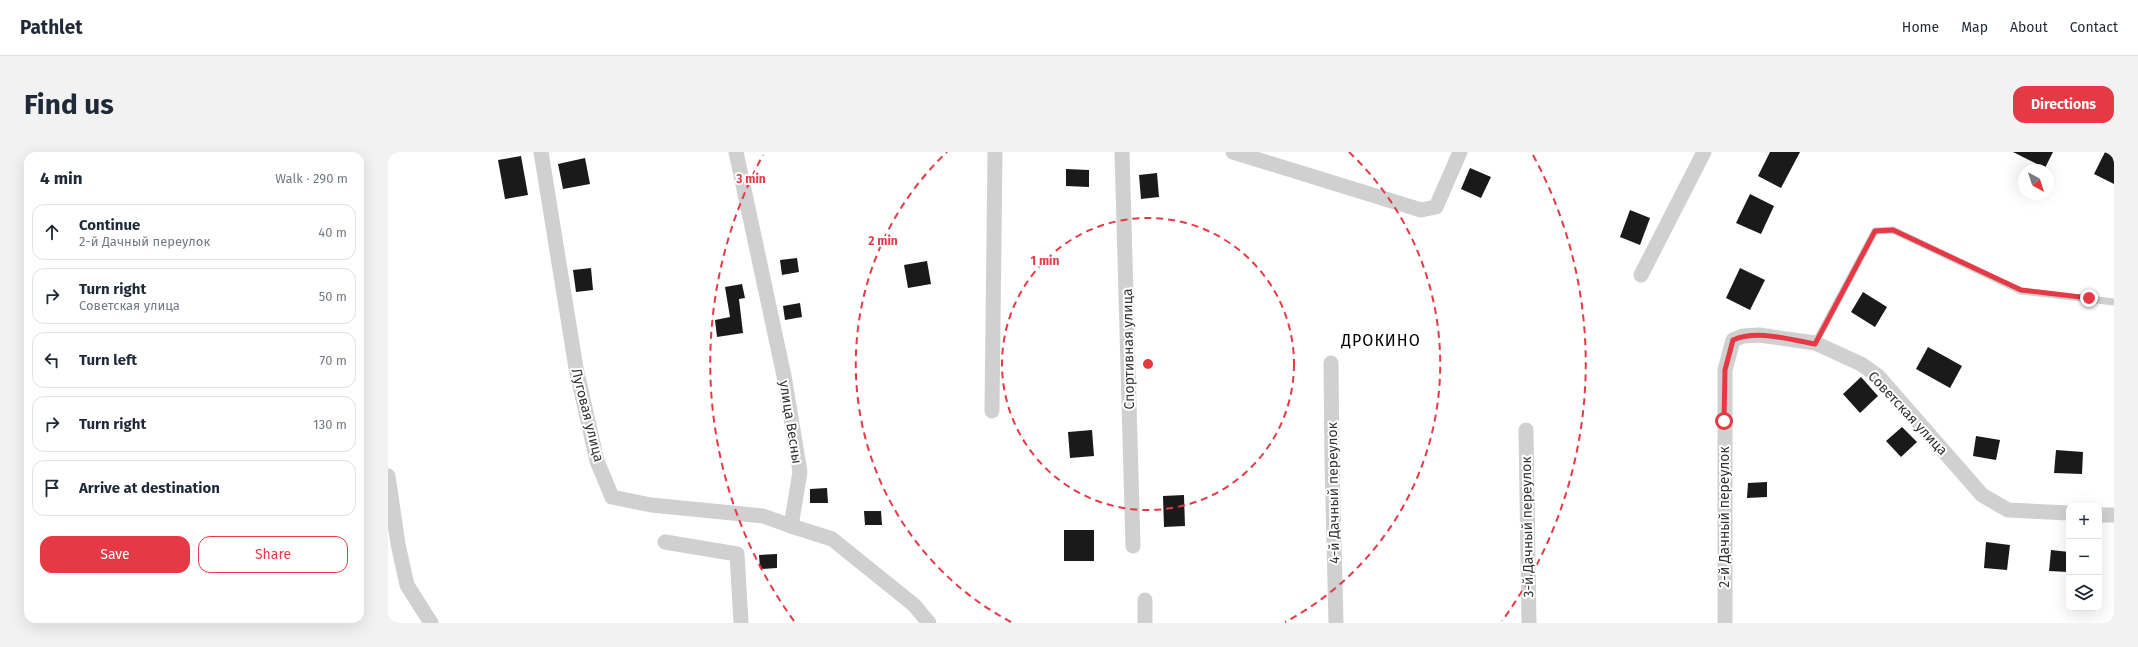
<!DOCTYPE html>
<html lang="en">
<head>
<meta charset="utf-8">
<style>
	:root { --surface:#fff; --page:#f2f2f3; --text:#1f2937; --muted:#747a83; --line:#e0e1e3; --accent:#e63946 }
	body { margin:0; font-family:"Fira Sans",sans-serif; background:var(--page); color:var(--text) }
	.controls { position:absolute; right:12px; bottom:12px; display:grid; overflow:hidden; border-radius:8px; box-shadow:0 4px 16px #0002 }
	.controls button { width:36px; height:36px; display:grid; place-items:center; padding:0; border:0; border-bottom:1px solid var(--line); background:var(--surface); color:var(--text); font:20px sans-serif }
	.compass { position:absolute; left:1630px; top:12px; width:36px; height:36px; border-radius:50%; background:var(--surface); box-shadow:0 4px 16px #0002; rotate:141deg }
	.stop { position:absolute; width:12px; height:12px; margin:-9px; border:3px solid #e63946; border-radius:50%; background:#fff }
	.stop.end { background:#e63946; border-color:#fff; box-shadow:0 1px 4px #0008 }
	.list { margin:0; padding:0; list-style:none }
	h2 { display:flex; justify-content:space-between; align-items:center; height:52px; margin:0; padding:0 16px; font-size:17px }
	h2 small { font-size:13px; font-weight:400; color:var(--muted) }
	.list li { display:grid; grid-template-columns:26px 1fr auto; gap:12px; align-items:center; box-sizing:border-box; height:56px; margin:0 8px 8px; padding:0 8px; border:1px solid var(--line); border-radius:12px }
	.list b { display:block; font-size:15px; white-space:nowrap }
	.list p { margin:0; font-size:13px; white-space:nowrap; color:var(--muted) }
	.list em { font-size:13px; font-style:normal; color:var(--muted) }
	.actions { display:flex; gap:8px; padding:12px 16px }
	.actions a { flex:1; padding:9px 0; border:1px solid var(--accent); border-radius:12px; text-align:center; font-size:14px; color:var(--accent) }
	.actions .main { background:var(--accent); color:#fff }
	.icon { flex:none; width:22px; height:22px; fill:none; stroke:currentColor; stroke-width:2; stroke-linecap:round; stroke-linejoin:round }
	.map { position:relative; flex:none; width:1726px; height:471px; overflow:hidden; border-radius:12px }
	header { display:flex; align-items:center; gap:24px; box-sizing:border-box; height:56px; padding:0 20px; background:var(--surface); border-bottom:1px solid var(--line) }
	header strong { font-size:19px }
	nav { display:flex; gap:22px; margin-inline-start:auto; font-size:14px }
	.intro { display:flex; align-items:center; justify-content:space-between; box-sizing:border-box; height:96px; padding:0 24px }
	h1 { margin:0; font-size:28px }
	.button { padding:10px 18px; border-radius:12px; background:var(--accent); color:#fff; font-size:14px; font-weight:700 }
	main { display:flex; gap:24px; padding:0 24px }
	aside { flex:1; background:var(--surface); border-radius:12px; box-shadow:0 4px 16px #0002 }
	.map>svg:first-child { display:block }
	.building { fill:#1a1a1a }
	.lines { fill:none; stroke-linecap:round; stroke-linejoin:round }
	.service { stroke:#d0d0d0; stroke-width:7 }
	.minor { stroke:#d0d0d0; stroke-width:15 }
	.route { stroke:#e63946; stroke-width:5 }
	.ring { fill:none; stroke:#e63946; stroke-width:2; stroke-dasharray:7 5 }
	.labels { text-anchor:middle; stroke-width:4; stroke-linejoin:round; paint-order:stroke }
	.street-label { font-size:14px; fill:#333; stroke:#fff }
	.quarter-label { font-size:16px; letter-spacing:1px; fill:#000; stroke:#fff }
	.centre { fill:#e63946; stroke:#fff; stroke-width:2 }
	.ring-label { font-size:12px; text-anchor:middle; font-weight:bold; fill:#e63946; stroke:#fff; stroke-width:4; stroke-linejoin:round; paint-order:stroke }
</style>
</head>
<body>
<header>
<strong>Pathlet</strong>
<nav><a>Home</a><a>Map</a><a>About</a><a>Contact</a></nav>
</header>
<div class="intro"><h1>Find us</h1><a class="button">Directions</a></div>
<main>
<aside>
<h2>4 min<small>Walk · 290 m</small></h2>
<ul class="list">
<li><svg class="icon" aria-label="ahead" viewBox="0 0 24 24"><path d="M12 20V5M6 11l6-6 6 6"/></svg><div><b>Continue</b><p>2-й Дачный переулок</p></div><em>40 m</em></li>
<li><svg class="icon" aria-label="right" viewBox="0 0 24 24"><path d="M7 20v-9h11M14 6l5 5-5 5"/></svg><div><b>Turn right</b><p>Советская улица</p></div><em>50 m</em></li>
<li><svg class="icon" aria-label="left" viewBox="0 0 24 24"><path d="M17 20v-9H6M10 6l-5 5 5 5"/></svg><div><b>Turn left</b></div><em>70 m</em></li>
<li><svg class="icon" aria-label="right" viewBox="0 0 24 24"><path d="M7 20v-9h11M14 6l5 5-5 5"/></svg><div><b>Turn right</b></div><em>130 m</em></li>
<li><svg class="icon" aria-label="arrive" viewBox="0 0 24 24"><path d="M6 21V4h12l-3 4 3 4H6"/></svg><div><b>Arrive at destination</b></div></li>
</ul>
<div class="actions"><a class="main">Save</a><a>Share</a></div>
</aside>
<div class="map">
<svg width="1726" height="471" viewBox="0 0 1726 471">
	<rect width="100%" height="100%" fill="#fff"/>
	<g class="building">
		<polygon points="1382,0 1412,0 1393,36 1370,24"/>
		<polygon points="1625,0 1665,0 1657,16"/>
		<polygon points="1717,0 1726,0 1726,32 1706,22"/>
		<polygon points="133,4 140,43 117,47 110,8"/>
		<polygon points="197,6 202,32 175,37 170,12"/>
		<polygon points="1082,16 1103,25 1093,46 1073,37"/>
		<polygon points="678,17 701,18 701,35 678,34"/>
		<polygon points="769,21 771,45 753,47 751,23"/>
		<polygon points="1362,42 1386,54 1373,82 1348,71"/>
		<polygon points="1242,58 1262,66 1252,93 1232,85"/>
		<polygon points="409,106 411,120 394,123 392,108"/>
		<polygon points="539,109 543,132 520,136 516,113"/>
		<polygon points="203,116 205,138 188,140 185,118"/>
		<polygon points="1352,116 1377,128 1362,158 1338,146"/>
		<polygon points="354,132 357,146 351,147 355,181 329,185 327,168 342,165 337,135"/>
		<polygon points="1475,140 1499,155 1487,175 1463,160"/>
		<polygon points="412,151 414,165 397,168 395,154"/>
		<polygon points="1540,195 1574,214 1562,236 1528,217"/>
		<polygon points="1473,225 1490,244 1472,261 1455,242"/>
		<polygon points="1514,275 1529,290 1513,305 1498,289"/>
		<polygon points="704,278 706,304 682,306 680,280"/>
		<polygon points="1588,284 1612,288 1608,308 1585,304"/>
		<polygon points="1668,298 1695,300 1694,322 1666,321"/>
		<polygon points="1379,330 1379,345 1359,346 1360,331"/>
		<polygon points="439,336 440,351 422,351 422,337"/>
		<polygon points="796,343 797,374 776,375 775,344"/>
		<polygon points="476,359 493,359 494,373 477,373"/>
		<rect x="676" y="378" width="30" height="31"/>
		<polygon points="1598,390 1622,393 1619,418 1596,416"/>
		<polygon points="1663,398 1681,400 1681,420 1661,419"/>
		<polygon points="389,402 389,416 372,417 371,403"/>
	</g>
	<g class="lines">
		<polyline class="service" points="1427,191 1487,79 1505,78 1633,139 1726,150"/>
		<g class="minor">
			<polyline points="153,0 188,216 209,309 224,345 263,353 375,364 403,374"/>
			<polyline points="348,0 396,224 412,320 403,374 444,387 526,453 541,471"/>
			<polyline points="734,0 745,394"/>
			<polyline points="845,0 1033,58 1048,55 1072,0"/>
			<polyline points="1253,123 1316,0"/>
			<polyline points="943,211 944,310 948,471"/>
			<polyline points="604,259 607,0"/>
			<polyline points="1138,278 1141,471"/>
			<polyline points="0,324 10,392 19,433 43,471"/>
			<polyline points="1711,363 1726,363"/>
			<polyline points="277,390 349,402 353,471"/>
			<polyline points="757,448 757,471"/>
			<polyline points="1337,471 1337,218 1345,188 1355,184 1371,183 1427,191 1473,212 1490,224 1594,343 1620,358 1681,361"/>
		</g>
	</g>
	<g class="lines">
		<path class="route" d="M1336,269L1337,218L1345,188C1369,177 1402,188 1427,192L1487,79L1505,78L1633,138L1701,146"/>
	</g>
	<g class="ring">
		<circle cx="760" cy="212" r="146"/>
		<path d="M623 470A292 292 0 0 1 559 0M961 0A292 292 0 0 1 897 470"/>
		<path d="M406 469A438 438 0 0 1 375 3M1145 3A438 438 0 0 1 1114 469"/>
	</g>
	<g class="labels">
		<g class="street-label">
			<text transform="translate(740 197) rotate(-91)" y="5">Спортивная улица</text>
			<text transform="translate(1520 261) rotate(47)" y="5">Советская улица</text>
			<text transform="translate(200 263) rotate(76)" y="5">Луговая улица</text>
			<text transform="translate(403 270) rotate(81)" y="5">улица Весны</text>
			<text transform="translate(945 341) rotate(-91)" y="5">4-й Дачный переулок</text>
			<text transform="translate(1336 365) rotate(-90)" y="5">2-й Дачный переулок</text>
			<text transform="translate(1139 375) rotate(-91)" y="5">3-й Дачный переулок</text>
		</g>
		<g class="quarter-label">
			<text x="993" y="194">ДРОКИНО</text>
		</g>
	</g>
	<circle cx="760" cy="212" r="6" class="centre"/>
	<g class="ring-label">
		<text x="363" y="31">3 min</text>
		<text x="495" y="93">2 min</text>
		<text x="657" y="113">1 min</text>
	</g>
</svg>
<div class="controls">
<button>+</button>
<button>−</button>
<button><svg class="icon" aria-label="layers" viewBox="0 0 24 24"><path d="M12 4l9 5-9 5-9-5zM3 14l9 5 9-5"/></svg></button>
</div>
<svg class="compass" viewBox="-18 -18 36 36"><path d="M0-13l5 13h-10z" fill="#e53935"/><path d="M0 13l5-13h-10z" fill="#747a83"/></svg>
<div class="stop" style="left:1336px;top:269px"></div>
<div class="stop end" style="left:1701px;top:146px"></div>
</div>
</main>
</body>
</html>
